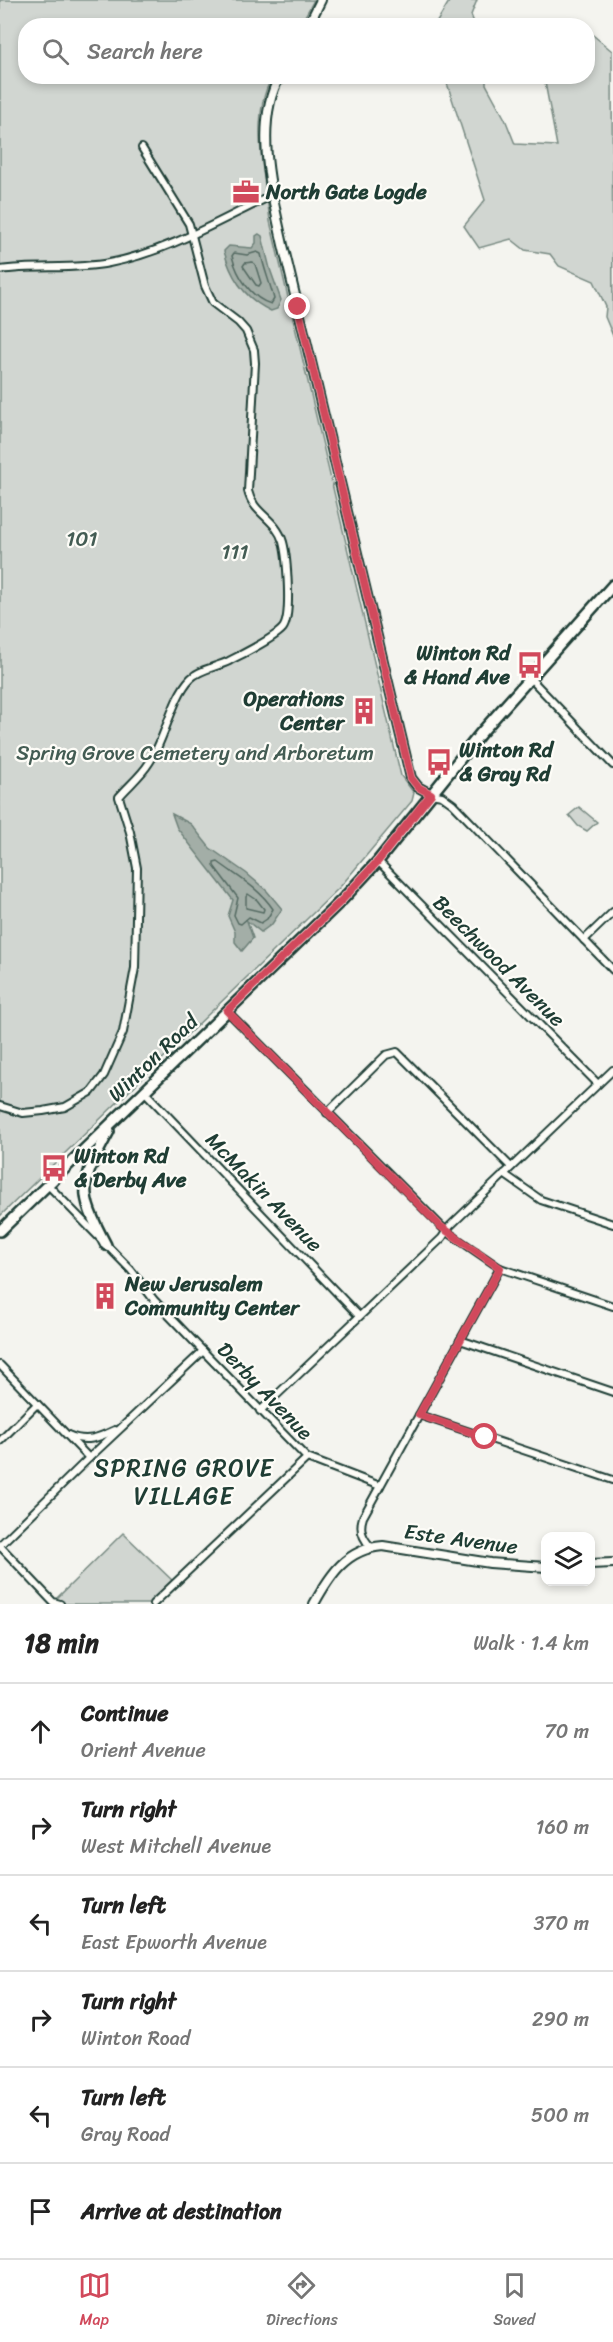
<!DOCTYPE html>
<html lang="en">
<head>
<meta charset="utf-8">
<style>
	:root { --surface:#fff; --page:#f2f2f2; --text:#222; --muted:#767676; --line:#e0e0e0; --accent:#d1495b }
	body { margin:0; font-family:Sriracha,sans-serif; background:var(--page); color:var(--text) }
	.controls { position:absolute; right:18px; bottom:18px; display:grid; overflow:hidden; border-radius:12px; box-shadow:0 3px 9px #0003 }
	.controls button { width:54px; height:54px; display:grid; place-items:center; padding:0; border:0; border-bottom:2px solid var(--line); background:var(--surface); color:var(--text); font:30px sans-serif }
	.stop { position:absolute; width:18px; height:18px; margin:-14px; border:4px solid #d1495b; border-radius:50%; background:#fff }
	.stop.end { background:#d1495b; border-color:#fff; box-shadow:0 2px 6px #0008 }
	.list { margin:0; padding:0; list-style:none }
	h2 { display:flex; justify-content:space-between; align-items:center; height:78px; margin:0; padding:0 24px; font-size:26px }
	h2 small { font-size:20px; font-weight:400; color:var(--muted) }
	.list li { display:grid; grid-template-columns:39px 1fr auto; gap:18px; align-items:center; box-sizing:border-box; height:96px; padding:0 24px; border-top:2px solid var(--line) }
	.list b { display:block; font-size:22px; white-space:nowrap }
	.list p { margin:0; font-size:20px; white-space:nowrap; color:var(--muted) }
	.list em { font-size:20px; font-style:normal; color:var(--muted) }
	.icon { flex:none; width:33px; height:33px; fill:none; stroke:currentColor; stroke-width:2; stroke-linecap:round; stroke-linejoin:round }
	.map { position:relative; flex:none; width:613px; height:1604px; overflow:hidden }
	.search { position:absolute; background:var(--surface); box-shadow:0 3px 9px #0003; left:18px; right:18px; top:18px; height:66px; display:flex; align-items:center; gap:15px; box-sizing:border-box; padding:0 21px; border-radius:24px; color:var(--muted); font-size:22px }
	.sheet { height:654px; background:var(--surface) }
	nav { display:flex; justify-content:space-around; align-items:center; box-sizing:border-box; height:84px; border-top:2px solid var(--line); background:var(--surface); font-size:16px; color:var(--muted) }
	nav a { display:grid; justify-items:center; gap:3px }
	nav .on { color:var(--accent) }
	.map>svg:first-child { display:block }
	.green { fill:#d1d6d1; stroke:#788a82; stroke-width:1.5 }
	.water { fill:#a3aea7; stroke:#6e8179; stroke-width:1.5 }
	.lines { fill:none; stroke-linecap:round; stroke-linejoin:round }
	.shore { stroke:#546a62; stroke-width:1.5 }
	.minor-casing { stroke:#1f3d34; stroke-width:10 }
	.tertiary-casing { stroke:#1f3d34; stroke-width:12 }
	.secondary-casing { stroke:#1f3d34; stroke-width:14 }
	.minor { stroke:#fdfcf7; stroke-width:6 }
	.tertiary { stroke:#fdfcf7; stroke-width:8 }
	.secondary { stroke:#fdfcf7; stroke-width:9 }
	.route { stroke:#d1495b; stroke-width:8 }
	.labels { text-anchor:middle; stroke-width:4.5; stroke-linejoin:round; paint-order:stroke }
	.poi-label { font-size:21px; font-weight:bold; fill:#1f3d34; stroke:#fdfcf7; text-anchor:start }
	.park-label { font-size:21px; fill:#435c53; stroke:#fdfcf7 }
	.street-label { font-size:21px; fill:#1f3d34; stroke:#fdfcf7 }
	.quarter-label { font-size:24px; letter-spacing:1.5px; fill:#1f3d34; stroke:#fdfcf7 }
</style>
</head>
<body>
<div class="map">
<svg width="613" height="1604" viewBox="0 0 613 1604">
	<rect width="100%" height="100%" fill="#f4f4ef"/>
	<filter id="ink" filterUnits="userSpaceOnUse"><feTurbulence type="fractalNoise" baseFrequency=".0167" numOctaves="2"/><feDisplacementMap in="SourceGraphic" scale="12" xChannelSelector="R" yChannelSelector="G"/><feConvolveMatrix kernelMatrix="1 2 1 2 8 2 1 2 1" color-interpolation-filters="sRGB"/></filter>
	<g filter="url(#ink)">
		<g class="green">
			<path d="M0,0H314L300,25L26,26V76L272,77C249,119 265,175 270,221L401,776L414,793L412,801L340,887L0,1216Z"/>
			<polygon points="450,0 477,0 471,15 475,25 435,25"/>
			<polygon points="588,31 612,51 613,336 605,317 606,307 594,281 559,266 550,254 525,250 511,239 479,248 464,226 485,200 445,77 486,77 486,84 505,119 515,144 557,146 544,77 588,76"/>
			<polygon points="579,807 597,822 587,831 578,826 569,815"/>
			<polygon points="123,1533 175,1583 153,1604 60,1604 53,1602"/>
		</g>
		<g class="water">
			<path d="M259,234L262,236L270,269L281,300L277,309L271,311C245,299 231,278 224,251L229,246L252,248L256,243V236Z"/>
			<polygon points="172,814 191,824 210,848 246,873 267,891 282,909 272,924 261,932 247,921 253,938 242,951 235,942 235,932 228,916 233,900 177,828"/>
		</g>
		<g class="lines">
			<g class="shore">
				<path d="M257,252L261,254C264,269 270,283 274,299L271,304C251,298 237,276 232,256L234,253L247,255Z"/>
				<polygon points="252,262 255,264 261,283 259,286 256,285 243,266 245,263"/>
				<path d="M218,862C238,877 259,888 273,909L267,919L261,923L249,917L241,924L238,923L234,915L238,898L214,866V863Z"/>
				<polygon points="248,894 257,900 264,909 263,912 246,908 246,897"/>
			</g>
			<defs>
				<g id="minor">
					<path d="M0,270C36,265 73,270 109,263C168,252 220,220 273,195"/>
					<polyline points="530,678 613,765"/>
					<polyline points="431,794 442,796 453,804 613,970"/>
					<polyline points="378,861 598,1084"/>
					<polyline points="584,940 613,912"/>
					<polyline points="227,1011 446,1231 500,1268 613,1306"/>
					<polyline points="144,1091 359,1316"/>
					<path d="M0,1106L23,1113L43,1111L65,1107L91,1092L104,1075L123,1032L135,968L137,868L130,832L119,797C128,786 141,776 149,763C165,740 172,697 191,678C200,669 217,667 229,661C242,654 274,639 283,628C292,616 287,557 283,542C276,518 253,514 248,491L255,363L254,350L246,331L238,322L213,303L205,286L189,224L142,148"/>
					<polyline points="327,1113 386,1055 397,1052 511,1167"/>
					<polyline points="504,1174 541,1200 613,1224"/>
					<polyline points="48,1185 131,1270 154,1300 203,1351 307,1458 380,1486"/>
					<polyline points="460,1340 613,1392"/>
					<polyline points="0,1365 89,1458"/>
					<polyline points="260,1411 442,1238 450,1226 613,1070"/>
					<polyline points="419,1415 613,1480"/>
					<path d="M68,1435C86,1443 98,1438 115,1430"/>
					<polyline points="0,1441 37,1404"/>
					<polyline points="0,1545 89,1458 203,1351"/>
					<polyline points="0,1546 53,1602 60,1604"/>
					<path d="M371,1547C362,1538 359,1529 363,1517L500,1268"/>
					<polyline points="153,1604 307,1458"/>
				</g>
				<g id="tertiary">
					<polyline points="308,26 321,0"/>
					<path d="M280,76C253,123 272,195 283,245L411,778L418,787L431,794"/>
					<polyline points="590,1564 613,1563"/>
					<path d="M314,1604C330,1575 346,1549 383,1546L490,1563L546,1567"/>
				</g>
				<g id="secondary">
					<polyline points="0,1231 342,900 378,861 480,734 613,585"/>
					<path d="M106,1245C77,1190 80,1185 109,1131"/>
				</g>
			</defs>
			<use href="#minor" class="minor-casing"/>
			<use href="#tertiary" class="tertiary-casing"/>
			<use href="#secondary" class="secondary-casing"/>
			<use href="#minor" class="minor"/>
			<use href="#tertiary" class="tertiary"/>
			<use href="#secondary" class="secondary"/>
		</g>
	</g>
	<g class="lines" filter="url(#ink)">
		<polyline class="route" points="298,307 411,778 418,787 431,794 378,861 342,900 227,1011 440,1226 500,1268 419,1415 485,1437"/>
	</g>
	<defs>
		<symbol id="office-bare" viewBox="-9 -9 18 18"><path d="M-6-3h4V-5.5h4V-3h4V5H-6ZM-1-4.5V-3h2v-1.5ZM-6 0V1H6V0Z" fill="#d1495b" stroke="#fdfcf7" stroke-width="2.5" paint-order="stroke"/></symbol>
		<symbol id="bus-bare" viewBox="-9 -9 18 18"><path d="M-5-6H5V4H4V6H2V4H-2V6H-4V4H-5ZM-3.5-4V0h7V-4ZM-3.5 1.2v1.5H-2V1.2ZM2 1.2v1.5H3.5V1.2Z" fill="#d1495b" stroke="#fdfcf7" stroke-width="2.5" paint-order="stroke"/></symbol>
		<symbol id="building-bare" viewBox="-9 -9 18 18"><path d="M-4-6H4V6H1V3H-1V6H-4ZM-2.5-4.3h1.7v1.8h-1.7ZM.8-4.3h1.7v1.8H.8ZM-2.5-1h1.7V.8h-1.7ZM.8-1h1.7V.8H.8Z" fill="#d1495b" stroke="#fdfcf7" stroke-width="2.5" paint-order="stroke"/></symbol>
	</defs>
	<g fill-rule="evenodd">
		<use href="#office-bare" x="227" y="173" width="38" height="38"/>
		<use href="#bus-bare" x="511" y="646" width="38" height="38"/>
		<use href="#building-bare" x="345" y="692" width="38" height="38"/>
		<use href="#bus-bare" x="420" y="743" width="38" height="38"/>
		<use href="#bus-bare" x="35" y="1149" width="38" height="38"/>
		<use href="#building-bare" x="86" y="1277" width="38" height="38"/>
	</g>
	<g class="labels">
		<g class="poi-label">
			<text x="266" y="199">North Gate Logde</text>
			<text x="510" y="660" text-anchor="end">Winton Rd<tspan x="510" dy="24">&amp; Hand Ave</tspan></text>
			<text x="344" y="706" text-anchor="end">Operations<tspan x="344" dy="24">Center</tspan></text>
			<text x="459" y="757">Winton Rd<tspan x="459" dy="24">&amp; Gray Rd</tspan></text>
			<text x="74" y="1163">Winton Rd<tspan x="74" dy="24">&amp; Derby Ave</tspan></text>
			<text x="125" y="1291">New Jerusalem<tspan x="125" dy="24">Community Center</tspan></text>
		</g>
		<g class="park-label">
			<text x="82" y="546">101</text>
			<text x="235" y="559">111</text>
			<text x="195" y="760">Spring Grove Cemetery and Arboretum</text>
		</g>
		<g class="street-label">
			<text transform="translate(499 961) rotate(45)" y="7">Beechwood Avenue</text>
			<text transform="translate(153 1058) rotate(-44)" y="7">Winton Road</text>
			<text transform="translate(264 1192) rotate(46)" y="7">McMakin Avenue</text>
			<text transform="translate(265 1391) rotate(46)" y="7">Derby Avenue</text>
			<text transform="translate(461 1539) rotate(8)" y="7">Este Avenue</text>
		</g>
		<g class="quarter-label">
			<text x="184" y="1476">SPRING GROVE<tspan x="184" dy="28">VILLAGE</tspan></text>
		</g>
	</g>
</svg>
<div class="controls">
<button><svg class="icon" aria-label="layers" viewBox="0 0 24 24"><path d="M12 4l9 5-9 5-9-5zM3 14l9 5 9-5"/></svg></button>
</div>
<div class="stop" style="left:485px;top:1437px"></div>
<div class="stop end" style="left:298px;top:307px"></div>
<div class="search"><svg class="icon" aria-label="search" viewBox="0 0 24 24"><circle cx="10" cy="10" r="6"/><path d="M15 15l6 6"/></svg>Search here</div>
</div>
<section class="sheet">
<h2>18 min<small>Walk · 1.4 km</small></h2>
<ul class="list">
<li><svg class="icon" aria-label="ahead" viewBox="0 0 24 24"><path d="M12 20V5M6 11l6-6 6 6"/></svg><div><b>Continue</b><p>Orient Avenue</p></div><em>70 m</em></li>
<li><svg class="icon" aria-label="right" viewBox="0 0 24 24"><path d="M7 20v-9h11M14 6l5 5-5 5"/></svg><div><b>Turn right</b><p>West Mitchell Avenue</p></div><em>160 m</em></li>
<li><svg class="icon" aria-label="left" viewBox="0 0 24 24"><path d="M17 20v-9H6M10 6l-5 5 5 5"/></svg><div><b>Turn left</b><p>East Epworth Avenue</p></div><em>370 m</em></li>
<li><svg class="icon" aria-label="right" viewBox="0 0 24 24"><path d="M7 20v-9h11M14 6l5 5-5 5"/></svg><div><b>Turn right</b><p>Winton Road</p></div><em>290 m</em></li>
<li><svg class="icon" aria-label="left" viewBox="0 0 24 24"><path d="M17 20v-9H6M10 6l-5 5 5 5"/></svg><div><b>Turn left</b><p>Gray Road</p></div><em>500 m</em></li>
<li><svg class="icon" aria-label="arrive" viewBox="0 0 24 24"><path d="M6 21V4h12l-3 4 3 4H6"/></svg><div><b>Arrive at destination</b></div></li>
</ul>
</section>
<nav>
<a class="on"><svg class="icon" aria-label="map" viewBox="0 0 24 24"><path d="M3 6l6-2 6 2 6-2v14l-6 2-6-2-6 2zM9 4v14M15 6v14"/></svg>Map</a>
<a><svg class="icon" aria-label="directions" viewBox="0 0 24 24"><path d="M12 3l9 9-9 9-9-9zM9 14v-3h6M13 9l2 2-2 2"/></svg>Directions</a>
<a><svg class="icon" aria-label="saved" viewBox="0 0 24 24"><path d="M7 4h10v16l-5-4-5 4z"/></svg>Saved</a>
</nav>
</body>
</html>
